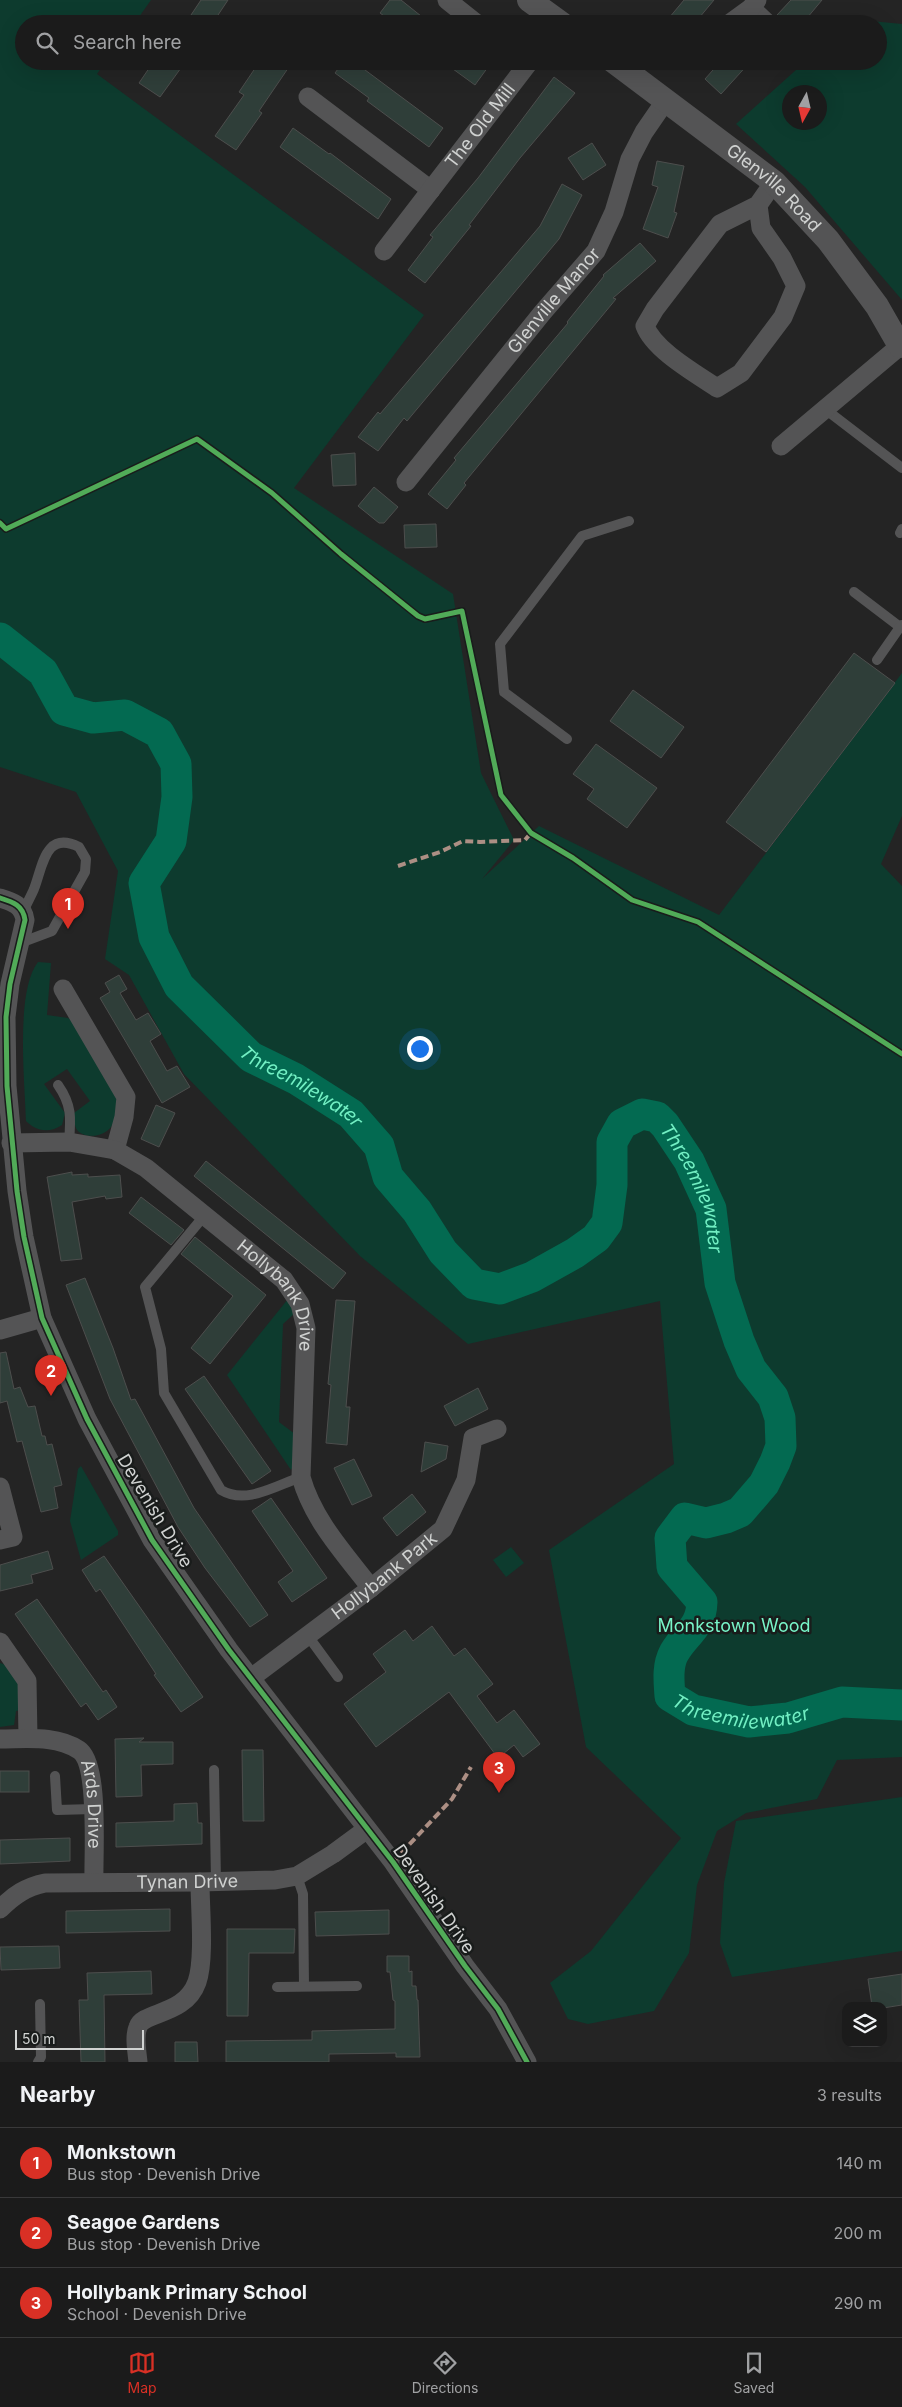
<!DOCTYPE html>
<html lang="en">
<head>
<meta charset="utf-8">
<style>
	:root { --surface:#1b1b1b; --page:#242424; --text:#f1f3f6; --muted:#a0a1a3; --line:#39393a; --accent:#d93025 }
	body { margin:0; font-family:Inter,sans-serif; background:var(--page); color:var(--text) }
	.controls { position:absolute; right:15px; bottom:15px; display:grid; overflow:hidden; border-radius:10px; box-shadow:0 5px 20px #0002 }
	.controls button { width:45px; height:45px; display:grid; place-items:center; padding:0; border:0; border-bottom:1px solid var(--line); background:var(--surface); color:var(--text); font:25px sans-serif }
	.compass { position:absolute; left:782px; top:85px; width:45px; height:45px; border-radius:50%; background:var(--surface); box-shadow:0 5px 20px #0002; rotate:188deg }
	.scale { position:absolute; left:15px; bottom:12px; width:129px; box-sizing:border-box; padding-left:5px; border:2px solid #d0d2d1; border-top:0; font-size:14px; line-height:18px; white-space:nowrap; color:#d0d2d1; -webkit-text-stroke:4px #191c1b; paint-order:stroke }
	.you { position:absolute; left:419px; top:1048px; width:18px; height:18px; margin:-12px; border:4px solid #fff; border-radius:50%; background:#1a73e8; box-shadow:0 0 0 8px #1a73e833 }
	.badge { display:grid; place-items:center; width:32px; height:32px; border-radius:50%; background:var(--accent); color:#fff; font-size:16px; font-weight:700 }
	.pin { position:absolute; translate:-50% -41px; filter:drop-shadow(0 1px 2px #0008) }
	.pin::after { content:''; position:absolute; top:26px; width:18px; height:15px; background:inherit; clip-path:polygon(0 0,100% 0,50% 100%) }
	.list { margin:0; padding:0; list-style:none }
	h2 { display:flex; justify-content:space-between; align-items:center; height:65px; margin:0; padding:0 20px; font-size:21px }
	h2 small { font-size:16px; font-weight:400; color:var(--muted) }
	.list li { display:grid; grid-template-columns:32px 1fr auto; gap:15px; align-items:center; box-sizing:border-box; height:70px; padding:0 20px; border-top:1px solid var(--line) }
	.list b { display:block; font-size:19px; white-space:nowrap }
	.list p { margin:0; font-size:16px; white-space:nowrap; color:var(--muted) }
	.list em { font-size:16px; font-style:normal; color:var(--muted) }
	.icon { flex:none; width:28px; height:28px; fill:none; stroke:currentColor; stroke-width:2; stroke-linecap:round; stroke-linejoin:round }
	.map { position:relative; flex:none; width:902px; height:2062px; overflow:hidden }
	.search { position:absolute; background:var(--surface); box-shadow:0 5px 20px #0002; left:15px; right:15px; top:15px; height:55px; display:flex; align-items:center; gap:12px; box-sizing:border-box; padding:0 18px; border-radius:28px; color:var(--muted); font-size:19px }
	.sheet { height:275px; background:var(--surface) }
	nav { display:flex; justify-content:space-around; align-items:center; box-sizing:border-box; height:70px; border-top:1px solid var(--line); background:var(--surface); font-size:14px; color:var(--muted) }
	nav a { display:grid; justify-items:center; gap:2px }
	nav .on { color:var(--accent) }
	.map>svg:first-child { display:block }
	.green { fill:#0d3b2e; fill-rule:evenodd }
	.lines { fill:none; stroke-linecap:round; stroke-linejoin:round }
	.river { stroke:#036a51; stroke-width:31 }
	.building { fill:#2f3e39; stroke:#4d4e4d }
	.service { stroke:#545455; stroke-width:10 }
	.minor { stroke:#545455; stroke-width:19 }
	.tertiary { stroke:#545455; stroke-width:24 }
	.quiet { stroke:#ac8f84; stroke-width:4; stroke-dasharray:8 4; stroke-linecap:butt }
	.cycleway-casing { stroke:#191c1b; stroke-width:8 }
	.cycleway { stroke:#51ab58; stroke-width:5 }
	.labels { text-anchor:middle; stroke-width:5; stroke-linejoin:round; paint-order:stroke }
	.street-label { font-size:18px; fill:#d0d2d1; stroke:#191c1b }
	.park-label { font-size:18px; fill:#78f5c9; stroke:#191c1b }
	.water-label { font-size:19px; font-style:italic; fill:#72efc3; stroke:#191c1b }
</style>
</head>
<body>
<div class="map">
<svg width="902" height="2062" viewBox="0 0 902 2062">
	<rect width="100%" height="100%" fill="#242424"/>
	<g class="green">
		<polygon points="0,0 151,0 134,24 24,24 24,61 106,61 97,74 424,315 294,488 453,594 481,773 514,840 482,879 539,826 719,915 902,673 902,816 881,864 902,886 902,1757 837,1760 817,1799 746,1813 717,1831 697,1885 689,1953 654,2011 588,2024 568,2019 550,1983 591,1951 681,1838 586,1747 549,1550 674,1464 660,1301 468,1344 360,1256 184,1074 129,975 105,959 118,871 76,792 0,767"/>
		<path d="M861,20L902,24V300L805,187L736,124L806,61H878V24H856ZM790,92H820V122H790Z"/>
		<path d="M38,962L51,963L47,1015L68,1018L76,1024L120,1101C117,1108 116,1120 111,1127C104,1136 89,1139 79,1132C74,1128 74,1119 74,1113L90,1101L67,1069L44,1084L65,1113L62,1125C50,1133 37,1132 26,1121C25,1083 15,991 38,962Z"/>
		<polygon points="288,1299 295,1313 283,1324 279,1422 295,1434 294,1465 291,1470 227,1375"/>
		<polygon points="81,1466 118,1531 118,1535 81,1560 70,1521 78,1469"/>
		<polygon points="511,1547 524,1563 506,1577 493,1560"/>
		<path d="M0,1663C21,1668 21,1693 21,1710L16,1711L14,1725L0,1727Z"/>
		<polygon points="902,1797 902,1951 732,1977 720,1943 724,1883 736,1821"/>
	</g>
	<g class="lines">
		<path class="river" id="s1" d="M0,638L43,672L64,710L93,718L125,715L159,733L176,764L177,797L171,841L144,883L154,937L179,986L251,1057L296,1079L351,1114L379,1146L388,1177L417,1211L443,1252L474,1284L500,1289L532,1277L575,1253L596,1238L607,1223L612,1185V1142L622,1124L642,1114L657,1117L665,1125L689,1161L711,1209L720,1283L739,1341L751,1369L773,1397L780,1418L781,1446L775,1462L764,1484L740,1512L726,1518L706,1523L685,1518L670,1538L672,1567L702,1602C701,1629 686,1632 674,1653C667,1666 669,1682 670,1696L693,1710L749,1722L788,1718L842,1702L902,1705"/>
	</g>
	<g class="building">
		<polygon points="201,0 228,0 212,24 185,24"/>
		<polygon points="390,0 401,0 431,24 395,24 380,13"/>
		<polygon points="684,0 714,0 694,24 664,24"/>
		<polygon points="791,0 822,0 802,24 787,24 777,15"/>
		<polygon points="154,61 186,61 160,97 139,83"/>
		<polygon points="260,61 293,61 259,111 262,113 236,150 215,136 244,95 239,92"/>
		<polygon points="344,61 353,61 443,128 429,147 367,101 369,98 335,73"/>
		<polygon points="442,61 480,61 488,67 475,85"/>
		<polygon points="721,61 751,61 721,94 705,79"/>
		<polygon points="554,77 575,93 520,158 469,225 471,226 425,283 408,270 433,237 430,235 478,178"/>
		<polygon points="293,128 329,154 330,153 391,199 378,219 280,147"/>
		<polygon points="592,143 606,165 583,180 568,158"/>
		<polygon points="657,161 684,166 674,212 677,213 668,238 643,229 658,187 652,185"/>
		<polygon points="562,184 582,195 559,239 407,421 404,418 378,451 358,437 378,412 380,414 540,226"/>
		<polygon points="640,243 656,261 613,298 616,299 464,483 466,485 447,509 428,494 456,460 454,458 568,323 567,322 604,276 603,275"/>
		<polygon points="355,453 356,485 333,486 331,455"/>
		<polygon points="374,487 398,507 384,523 379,523 358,506"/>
		<polygon points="436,524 437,547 405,548 404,525"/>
		<polygon points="854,653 895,683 766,852 726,822"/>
		<polygon points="633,690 684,727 661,758 610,721"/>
		<polygon points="596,744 657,788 627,828 587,799 594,789 573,774"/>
		<polygon points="119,975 127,989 120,993 136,1020 148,1013 161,1034 150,1041 167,1071 177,1066 190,1087 162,1103 100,998 110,992 105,983"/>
		<polygon points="156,1105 175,1113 159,1147 141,1139"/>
		<polygon points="206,1161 346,1273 333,1289 194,1176"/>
		<polygon points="72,1172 72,1175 88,1174 88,1177 120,1175 122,1197 106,1199 105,1196 72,1202 82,1259 61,1261 47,1177"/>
		<polygon points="141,1197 184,1230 171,1245 129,1213"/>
		<polygon points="195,1237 266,1295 210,1364 191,1348 233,1296 181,1254"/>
		<polygon points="85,1278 113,1348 131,1400 135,1399 194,1508 268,1615 250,1627 205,1568 178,1527 110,1399 66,1285"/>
		<polygon points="336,1300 355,1301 346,1407 350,1407 347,1445 326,1443 331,1385 328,1384"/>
		<polygon points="6,1352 14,1389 20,1387 28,1407 35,1406 42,1436 45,1436 47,1445 52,1444 62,1485 54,1487 58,1508 41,1512 22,1441 17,1442 7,1401 0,1403 0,1353"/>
		<polygon points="204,1376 271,1471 252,1484 185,1389"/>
		<polygon points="478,1388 488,1409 455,1426 444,1406"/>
		<polygon points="425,1442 448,1446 446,1459 421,1472"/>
		<polygon points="354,1459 372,1496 352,1505 334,1468"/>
		<polygon points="412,1494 426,1512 397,1536 383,1518"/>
		<polygon points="271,1498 327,1578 292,1602 278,1582 293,1571 252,1511"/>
		<polygon points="48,1551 53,1569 31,1575 33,1583 0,1591 0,1565"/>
		<polygon points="104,1556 203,1697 181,1712 154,1675 156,1674 100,1589 96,1592 82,1570"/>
		<polygon points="37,1599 103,1692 106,1690 117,1707 98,1720 86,1703 81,1707 15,1614"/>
		<polygon points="432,1626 454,1656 465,1648 493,1684 477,1696 497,1723 514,1710 540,1744 523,1757 514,1745 498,1758 449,1692 376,1747 344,1704 386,1672 373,1654 405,1630 413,1641"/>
		<polygon points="144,1738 139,1742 173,1742 173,1764 141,1765 142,1796 116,1797 115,1739"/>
		<polygon points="242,1750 263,1750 264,1821 243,1821"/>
		<rect x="0" y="1771" width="29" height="21"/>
		<polygon points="197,1803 198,1823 202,1823 202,1844 116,1847 116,1823 174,1821 174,1804"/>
		<polygon points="70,1838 70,1861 0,1864 0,1840"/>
		<polygon points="170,1909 170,1931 66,1933 66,1911"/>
		<polygon points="389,1910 389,1934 316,1936 315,1912"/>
		<polygon points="227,1929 295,1929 294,1953 249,1953 248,2016 227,2016"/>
		<polygon points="59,1946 60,1968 1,1970 0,1947"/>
		<polygon points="387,1956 409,1956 409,1972 412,1971 412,1986 416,1986 417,2000 418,2000 420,2057 396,2057 396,2053 329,2054 329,2062 226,2062 226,2041 312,2040 312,2031 395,2029 395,2001 393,2000 390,1972 387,1972"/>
		<polygon points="151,1971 152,1994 104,1995 105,2062 81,2062 79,2000 88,2000 87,1973"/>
		<polygon points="902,1974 902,2005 883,2008 883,2006 872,2006 868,1979"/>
		<polygon points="175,2042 197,2042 198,2062 175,2062"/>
	</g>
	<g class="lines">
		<g class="service">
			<polyline points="825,409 902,468"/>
			<polyline points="900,533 902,529"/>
			<polyline points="854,592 900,627 902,625"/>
			<polyline points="877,660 900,627"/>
			<polyline points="567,739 504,692 500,644 582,536 629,521"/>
			<path d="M20,943L52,931L85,872L86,859L79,847C45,830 43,866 34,889C31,896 27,903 24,910"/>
			<path d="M58,1085C72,1105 71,1118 69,1142"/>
			<path d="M204,1216L145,1287L161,1349L164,1393L221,1490C246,1505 275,1486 301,1477"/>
			<polyline points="308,1636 338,1677"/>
			<polyline points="214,1770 216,1881"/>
			<polyline points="55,1776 57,1810 93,1809"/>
			<polyline points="297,1876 303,1894 304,1986"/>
			<polyline points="277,1987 357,1986"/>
			<polyline points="38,2062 41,2057 40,2004"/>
		</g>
		<g class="minor">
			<polyline points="447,0 477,24"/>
			<polyline points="751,8 768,24"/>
			<polyline points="729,24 751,8 757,0"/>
			<polyline points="308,97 431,190"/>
			<path d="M758,205L720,224L655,309L645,326C654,350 695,373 717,388L741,373L783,317L796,286L782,258L761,228L758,205L774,182"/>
			<path id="s2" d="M384,251L530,61"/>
			<polyline points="781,446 900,346"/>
			<path id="s3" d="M406,482L543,312L596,251L614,212L630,159L644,132L666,100"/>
			<path d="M0,898C13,902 23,905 25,920L10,984L6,1017L7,1086L17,1191L24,1237L42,1318L87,1419L152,1540L229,1650L393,1862L465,1966L498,2009L527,2062"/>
			<polyline points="63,989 126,1097 124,1117 115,1150"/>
			<path id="s4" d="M11,1143L69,1142L115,1150L146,1168L284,1280L300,1304L306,1328L301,1477C313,1520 344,1553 371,1588"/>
			<polyline points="0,1330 42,1318"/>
			<polyline points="0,1487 13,1537 0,1540"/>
			<polyline points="0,1642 27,1681 28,1738"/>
			<path id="s5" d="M251,1678L371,1588L443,1529L466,1480L473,1438L497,1429"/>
			<path id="s6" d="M0,1739C27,1739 56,1735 79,1750C100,1764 93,1857 94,1882"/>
			<path id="s7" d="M0,1909C14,1895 26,1887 45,1883L200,1882L275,1880L297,1876L333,1854L367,1829"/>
			<path d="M138,2062C137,2052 134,2036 138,2027C143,2011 185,2016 197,1982C205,1959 200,1908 200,1882"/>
		</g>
		<g class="tertiary">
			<polyline points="529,0 562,24"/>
			<path id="s8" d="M613,61L774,182L828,240L877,306L900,346L902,344"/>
		</g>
		<g class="quiet">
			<polyline points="398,866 440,852 463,841 480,842 525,840 531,833"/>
			<polyline points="393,1862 452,1799 471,1767"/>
		</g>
		<defs>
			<g id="cycleway">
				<polyline points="0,523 6,529 197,439 272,493 341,554 418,616 425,619 462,611 501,795 531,833 573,858 632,900 698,922 902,1054"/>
				<path d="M0,898C13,902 23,905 25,920L10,984L6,1017L7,1086L17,1191L24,1237L42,1318L87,1419L152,1540L229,1650L393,1862L465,1966L498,2009L527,2062"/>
			</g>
		</defs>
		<use href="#cycleway" class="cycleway-casing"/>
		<use href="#cycleway" class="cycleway"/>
	</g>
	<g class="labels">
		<g class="street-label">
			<text dy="6" stroke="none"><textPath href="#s2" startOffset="158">The Old Mill</textPath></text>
			<text dy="6" stroke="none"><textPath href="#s8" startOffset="205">Glenville Road</textPath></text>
			<text dy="6" stroke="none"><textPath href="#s3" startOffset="234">Glenville Manor</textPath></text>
			<text dy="6" stroke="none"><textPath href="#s4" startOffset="328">Hollybank Drive</textPath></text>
			<text transform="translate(155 1511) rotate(59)" y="6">Devenish Drive</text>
			<text dy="6" stroke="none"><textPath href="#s5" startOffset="168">Hollybank Park</textPath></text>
			<text dy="6" stroke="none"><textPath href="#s6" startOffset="138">Ards Drive</textPath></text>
			<text dy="6" stroke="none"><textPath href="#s7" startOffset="195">Tynan Drive</textPath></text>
			<text transform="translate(434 1899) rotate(55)" y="6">Devenish Drive</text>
		</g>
		<g class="park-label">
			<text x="734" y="1632">Monkstown Wood</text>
		</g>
		<g class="water-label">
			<text dy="7" stroke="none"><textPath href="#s1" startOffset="631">Threemilewater</textPath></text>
			<text dy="7" stroke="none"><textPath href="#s1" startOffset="1276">Threemilewater</textPath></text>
			<text dy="7" stroke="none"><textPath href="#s1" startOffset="1968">Threemilewater</textPath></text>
		</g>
	</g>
</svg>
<div class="controls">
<button><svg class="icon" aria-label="layers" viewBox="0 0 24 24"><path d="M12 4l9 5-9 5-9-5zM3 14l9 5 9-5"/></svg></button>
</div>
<svg class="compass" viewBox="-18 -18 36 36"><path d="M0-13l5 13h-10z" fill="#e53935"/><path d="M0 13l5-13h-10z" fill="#a0a1a3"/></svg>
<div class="scale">50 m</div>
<div class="you"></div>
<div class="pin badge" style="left:68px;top:929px">1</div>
<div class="pin badge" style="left:51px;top:1396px">2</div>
<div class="pin badge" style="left:499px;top:1793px">3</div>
<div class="search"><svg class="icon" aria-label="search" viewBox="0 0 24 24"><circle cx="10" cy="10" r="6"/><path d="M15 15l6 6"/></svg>Search here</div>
</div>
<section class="sheet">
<h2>Nearby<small>3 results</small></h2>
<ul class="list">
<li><span class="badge">1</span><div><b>Monkstown</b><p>Bus stop · Devenish Drive</p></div><em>140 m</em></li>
<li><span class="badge">2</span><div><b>Seagoe Gardens</b><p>Bus stop · Devenish Drive</p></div><em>200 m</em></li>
<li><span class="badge">3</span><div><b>Hollybank Primary School</b><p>School · Devenish Drive</p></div><em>290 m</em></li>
</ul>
</section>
<nav>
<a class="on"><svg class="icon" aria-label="map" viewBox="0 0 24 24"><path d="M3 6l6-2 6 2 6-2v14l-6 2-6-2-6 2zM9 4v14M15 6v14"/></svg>Map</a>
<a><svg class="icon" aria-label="directions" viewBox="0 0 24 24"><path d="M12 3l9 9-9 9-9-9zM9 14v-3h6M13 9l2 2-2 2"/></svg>Directions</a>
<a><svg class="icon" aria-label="saved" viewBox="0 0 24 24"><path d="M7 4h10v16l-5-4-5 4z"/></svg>Saved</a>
</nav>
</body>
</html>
